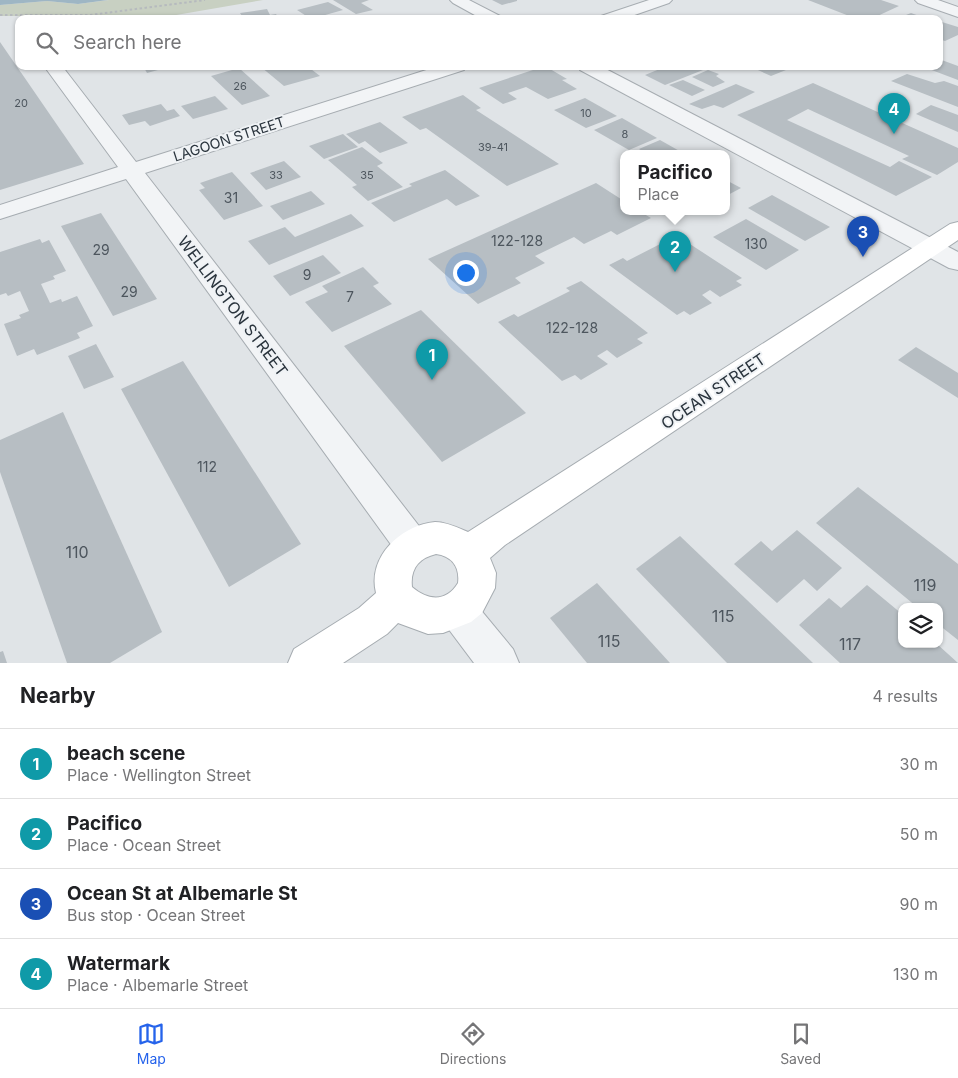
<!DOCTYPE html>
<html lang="en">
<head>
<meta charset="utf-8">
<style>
	:root { --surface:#fff; --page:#f2f2f2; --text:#202124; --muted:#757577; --line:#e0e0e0; --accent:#2563eb }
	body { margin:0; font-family:Inter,sans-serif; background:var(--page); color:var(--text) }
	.controls { position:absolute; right:15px; bottom:15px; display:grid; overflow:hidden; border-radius:10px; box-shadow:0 1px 4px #0004 }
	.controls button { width:45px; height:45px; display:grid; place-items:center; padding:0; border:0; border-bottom:1px solid var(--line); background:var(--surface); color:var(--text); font:25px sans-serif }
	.you { position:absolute; left:465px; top:272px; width:18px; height:18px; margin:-12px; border:4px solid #fff; border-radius:50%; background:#1a73e8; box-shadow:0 0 0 8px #1a73e833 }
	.badge { display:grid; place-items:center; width:32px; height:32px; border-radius:50%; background:var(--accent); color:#fff; font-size:16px; font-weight:700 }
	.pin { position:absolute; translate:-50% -41px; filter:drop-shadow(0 1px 2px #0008) }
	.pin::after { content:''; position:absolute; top:26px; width:18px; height:15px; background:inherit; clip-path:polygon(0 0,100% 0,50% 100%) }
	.popup { position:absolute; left:620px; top:150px; width:110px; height:65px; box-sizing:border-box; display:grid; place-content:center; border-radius:10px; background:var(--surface); filter:drop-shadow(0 1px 4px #0005); font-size:16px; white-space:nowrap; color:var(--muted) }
	.popup b { font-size:19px; color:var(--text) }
	.popup::after { content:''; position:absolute; left:50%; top:100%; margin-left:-10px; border:10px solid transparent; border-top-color:var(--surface) }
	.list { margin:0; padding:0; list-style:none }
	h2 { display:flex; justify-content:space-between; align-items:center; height:65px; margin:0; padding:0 20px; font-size:21px }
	h2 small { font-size:16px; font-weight:400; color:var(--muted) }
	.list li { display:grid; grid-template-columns:32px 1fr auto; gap:15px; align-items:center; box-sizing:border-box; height:70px; padding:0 20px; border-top:1px solid var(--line) }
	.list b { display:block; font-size:19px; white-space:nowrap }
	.list p { margin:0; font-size:16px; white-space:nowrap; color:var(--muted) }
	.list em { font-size:16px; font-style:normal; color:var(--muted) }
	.icon { flex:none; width:28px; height:28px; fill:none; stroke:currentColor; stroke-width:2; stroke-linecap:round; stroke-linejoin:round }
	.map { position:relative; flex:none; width:958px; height:663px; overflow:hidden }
	.search { position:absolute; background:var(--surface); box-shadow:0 1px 4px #0004; left:15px; right:15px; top:15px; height:55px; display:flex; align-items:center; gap:12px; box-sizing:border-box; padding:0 18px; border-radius:10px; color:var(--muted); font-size:19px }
	.sheet { height:345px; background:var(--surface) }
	nav { display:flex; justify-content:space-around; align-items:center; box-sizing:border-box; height:70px; border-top:1px solid var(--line); background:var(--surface); font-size:14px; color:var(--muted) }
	nav a { display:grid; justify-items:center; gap:2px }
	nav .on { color:var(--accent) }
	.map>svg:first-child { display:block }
	.green { fill:#c8d0c2 }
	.water { fill:#9eb6c4 }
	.building { fill:#b7bec3 }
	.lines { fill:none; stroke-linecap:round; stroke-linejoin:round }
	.street-casing { stroke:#a6acb1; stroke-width:2 }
	.secondary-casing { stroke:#a6acb1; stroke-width:2 }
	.path { stroke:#b6babe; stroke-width:2; stroke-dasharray:2.5 2.5; stroke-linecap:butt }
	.street { fill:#f2f4f6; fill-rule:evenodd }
	.secondary { fill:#fff; fill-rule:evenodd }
	.labels { text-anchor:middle; stroke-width:4; stroke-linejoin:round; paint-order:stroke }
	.far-number-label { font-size:11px; fill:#4d565e }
	.far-street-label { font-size:14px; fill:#2a343d; stroke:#eff2f5 }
	.number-label { font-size:14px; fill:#4d565e }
	.street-label { font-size:16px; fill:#2a343d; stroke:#eff2f5 }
	.near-number-label { font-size:16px; fill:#4d565e }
</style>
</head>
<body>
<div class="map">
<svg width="958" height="663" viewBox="0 0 958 663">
	<rect width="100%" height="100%" fill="#e0e4e7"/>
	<polygon class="green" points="109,0 263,0 153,19 29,19 23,16 0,16 0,5 47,1 78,4"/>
	<polygon class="water" points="0,0 108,0 78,4 47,1 0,5"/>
	<g class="building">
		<polygon points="333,0 369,0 361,3 373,10 356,14"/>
		<polygon points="492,0 517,0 517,1 502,5"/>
		<polygon points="808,0 881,0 899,6 871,19 857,19"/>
		<polygon points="328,2 343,10 311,19 297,10"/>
		<polygon points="267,9 270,15 276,14 278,17 234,19 242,16 240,13"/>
		<polygon points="911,13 922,17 926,16 934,19 896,19"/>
		<polygon points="942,22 958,27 958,35 945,41 939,39 939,23"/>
		<polygon points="0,42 84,164 0,190"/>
		<polygon points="939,59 958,66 958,80 921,66 939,66"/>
		<polygon points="143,66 169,66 169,67 147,73"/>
		<polygon points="264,66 307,66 320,76 284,86 261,67"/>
		<polygon points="545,66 567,79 562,80 577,89 548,99 526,87 508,93 517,99 503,104 479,88"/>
		<polygon points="667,66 696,66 703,70 665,85 645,75"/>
		<polygon points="749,66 796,66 771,76"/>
		<polygon points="239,68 270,96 242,105 211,76"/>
		<polygon points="708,70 719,74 716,76 725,82 713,87 692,77"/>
		<polygon points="907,74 935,83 944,81 958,86 958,107 891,81"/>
		<polygon points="683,80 705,90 692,96 669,85"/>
		<polygon points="813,83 958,148 958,162 937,175 902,159 909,156 808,109 787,120 890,167 899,161 932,177 896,196 737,115"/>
		<polygon points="736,84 755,92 723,108 714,105 702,109 689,104"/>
		<polygon points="463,95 481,108 476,110 559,164 507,186 426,128 420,130 402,117"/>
		<polygon points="215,96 228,109 193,119 181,106"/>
		<polygon points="585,98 617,116 586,128 554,110"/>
		<polygon points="161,104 167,111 174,109 180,116 150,126 145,121 129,125 122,115"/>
		<polygon points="931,105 958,115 958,132 916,114"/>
		<polygon points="622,118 657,138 629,150 594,130"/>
		<polygon points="380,122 408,143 380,153 365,141 359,144 346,134"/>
		<polygon points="343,134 358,147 324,159 309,146"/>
		<polygon points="660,140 683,153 645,153 639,149"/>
		<polygon points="362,147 383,163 377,166 403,187 368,201 352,187 357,185 328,160"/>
		<polygon points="284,161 301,177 266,190 250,173"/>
		<polygon points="445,170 480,196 456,206 447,199 394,222 371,203 412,186 409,184"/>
		<polygon points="232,172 263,206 224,220 199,190 205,188 200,183"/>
		<polygon points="726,180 741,188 726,196"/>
		<polygon points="596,183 624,201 624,211 639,211 651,218 617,235 611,231 584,244 574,237 535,256 545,263 515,278 521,283 478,304 428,259"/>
		<polygon points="311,191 325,204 283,220 270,206"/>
		<polygon points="772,195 830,227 805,241 748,208"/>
		<polygon points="101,213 157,299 113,316 61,226"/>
		<polygon points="351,214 364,226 269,265 248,241 285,227 295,237"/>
		<polygon points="746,219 799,250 766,270 713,237"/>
		<polygon points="673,233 742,278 736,281 742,285 720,297 710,290 702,295 712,303 690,315 684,311 677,315 609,265 623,258 627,261 668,240 665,237"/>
		<polygon points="40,239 42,243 49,240 66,271 53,276 55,279 41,284 50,303 61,299 62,302 77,296 93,326 77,333 80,338 37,355 34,349 17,356 4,324 21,318 19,315 29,311 20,291 8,296 6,293 0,295 0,252"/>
		<polygon points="323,255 341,273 290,296 273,276"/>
		<polygon points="363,267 379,283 373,286 392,304 332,332 305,302 328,292 322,286"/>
		<polygon points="581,281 648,333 637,339 643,343 617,358 607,350 597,356 608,364 581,380 575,375 562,381 498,322 514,314 518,317 570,291 566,288"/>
		<polygon points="421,310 526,413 442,462 344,346"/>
		<polygon points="96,344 114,377 84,389 68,356"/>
		<polygon points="916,347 958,373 958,398 898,360"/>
		<polygon points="183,361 301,544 229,587 121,389"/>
		<polygon points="63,412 162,632 110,663 67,663 0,472 0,440"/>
		<polygon points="858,487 958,564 958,640 939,625 939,607 917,607 816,523"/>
		<polygon points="797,530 842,568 817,591 804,579 777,603 734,564 761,541 772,551"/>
		<polygon points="680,536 813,663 727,663 636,569"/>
		<polygon points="597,583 670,663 587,663 550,618"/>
		<polygon points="867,585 902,614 902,644 937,644 958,663 840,663 799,625 829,598 841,608"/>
		<polygon points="3,651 7,663 0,663 0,652"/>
	</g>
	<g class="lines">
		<defs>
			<g id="street">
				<polygon points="450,0 469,0 500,16 502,19 482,19 453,3"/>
				<polygon points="649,0 672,0 669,3 623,19 599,19 601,16"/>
				<polygon points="915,0 938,0 958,7 958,17 918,3"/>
				<polygon points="44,66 62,66 136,162 439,66 467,66 464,70 145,173 426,535 431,546 426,557 413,562 400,557 126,179 0,219 0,205 118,167"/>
				<polygon points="577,66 600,66 958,252 958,270 949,268 580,70"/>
				<polygon points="457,592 470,597 513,649 519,663 474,663 444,623 438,610 444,597"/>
			</g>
			<path id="secondary" d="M958,222V240L505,545L490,558L496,573L495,588L482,613L471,622L443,633L428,634L398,623L387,634L343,663H288L294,649L359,608L376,593C367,557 401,525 435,522C446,522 459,528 468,532L950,224ZM436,554C452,556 460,567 458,583C446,603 427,600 412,587C410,569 419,558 436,554Z"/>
		</defs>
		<use href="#street" class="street-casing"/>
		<use href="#secondary" class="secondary-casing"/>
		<polyline class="path" points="0,15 90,15 205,0"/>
		<use href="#street" class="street"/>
		<use href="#secondary" class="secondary"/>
	</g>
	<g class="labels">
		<g class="far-number-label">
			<text x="240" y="90">26</text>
			<text x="21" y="107">20</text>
			<text x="586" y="117">10</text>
			<text x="625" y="138">8</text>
			<text x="493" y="151">39-41</text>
			<text x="276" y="179">33</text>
			<text x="367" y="179">35</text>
		</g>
		<g class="far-street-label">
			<text transform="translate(229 139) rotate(-18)" y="5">LAGOON STREET</text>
		</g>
		<g class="number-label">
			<text x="231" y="203">31</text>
			<text x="517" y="246">122-128</text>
			<text x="756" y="249">130</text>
			<text x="101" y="255">29</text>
			<text x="307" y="280">9</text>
			<text x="129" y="297">29</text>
			<text x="350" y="302">7</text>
			<text x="572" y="333">122-128</text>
			<text x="207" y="472">112</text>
		</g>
		<g class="street-label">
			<text transform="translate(233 306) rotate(53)" y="6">WELLINGTON STREET</text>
			<text transform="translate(713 391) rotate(-34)" y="6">OCEAN STREET</text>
		</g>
		<g class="near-number-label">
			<text x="77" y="558">110</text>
			<text x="925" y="591">119</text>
			<text x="723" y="622">115</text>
			<text x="609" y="647">115</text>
			<text x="850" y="650">117</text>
		</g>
	</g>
</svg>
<div class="controls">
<button><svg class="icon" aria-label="layers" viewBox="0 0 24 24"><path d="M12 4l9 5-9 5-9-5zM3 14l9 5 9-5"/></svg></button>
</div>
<div class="you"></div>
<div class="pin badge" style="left:432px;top:380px;background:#0f9aa8">1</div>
<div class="pin badge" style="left:675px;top:272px;background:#0f9aa8">2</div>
<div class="popup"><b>Pacifico</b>Place</div>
<div class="pin badge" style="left:863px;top:257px;background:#1a4fb4">3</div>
<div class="pin badge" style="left:894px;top:134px;background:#0f9aa8">4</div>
<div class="search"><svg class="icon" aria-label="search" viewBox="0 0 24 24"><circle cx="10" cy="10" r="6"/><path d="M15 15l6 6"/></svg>Search here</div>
</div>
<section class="sheet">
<h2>Nearby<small>4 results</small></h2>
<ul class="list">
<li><span class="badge" style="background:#0f9aa8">1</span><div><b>beach scene</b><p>Place · Wellington Street</p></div><em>30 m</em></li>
<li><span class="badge" style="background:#0f9aa8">2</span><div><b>Pacifico</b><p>Place · Ocean Street</p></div><em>50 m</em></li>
<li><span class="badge" style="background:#1a4fb4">3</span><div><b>Ocean St at Albemarle St</b><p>Bus stop · Ocean Street</p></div><em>90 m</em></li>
<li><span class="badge" style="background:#0f9aa8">4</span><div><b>Watermark</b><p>Place · Albemarle Street</p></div><em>130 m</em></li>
</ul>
</section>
<nav>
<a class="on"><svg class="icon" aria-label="map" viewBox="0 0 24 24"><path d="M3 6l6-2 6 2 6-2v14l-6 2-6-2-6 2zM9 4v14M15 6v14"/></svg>Map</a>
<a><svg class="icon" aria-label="directions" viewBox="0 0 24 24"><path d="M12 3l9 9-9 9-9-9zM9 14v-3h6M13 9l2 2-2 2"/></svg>Directions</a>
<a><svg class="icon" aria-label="saved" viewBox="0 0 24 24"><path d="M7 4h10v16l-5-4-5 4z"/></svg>Saved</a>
</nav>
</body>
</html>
